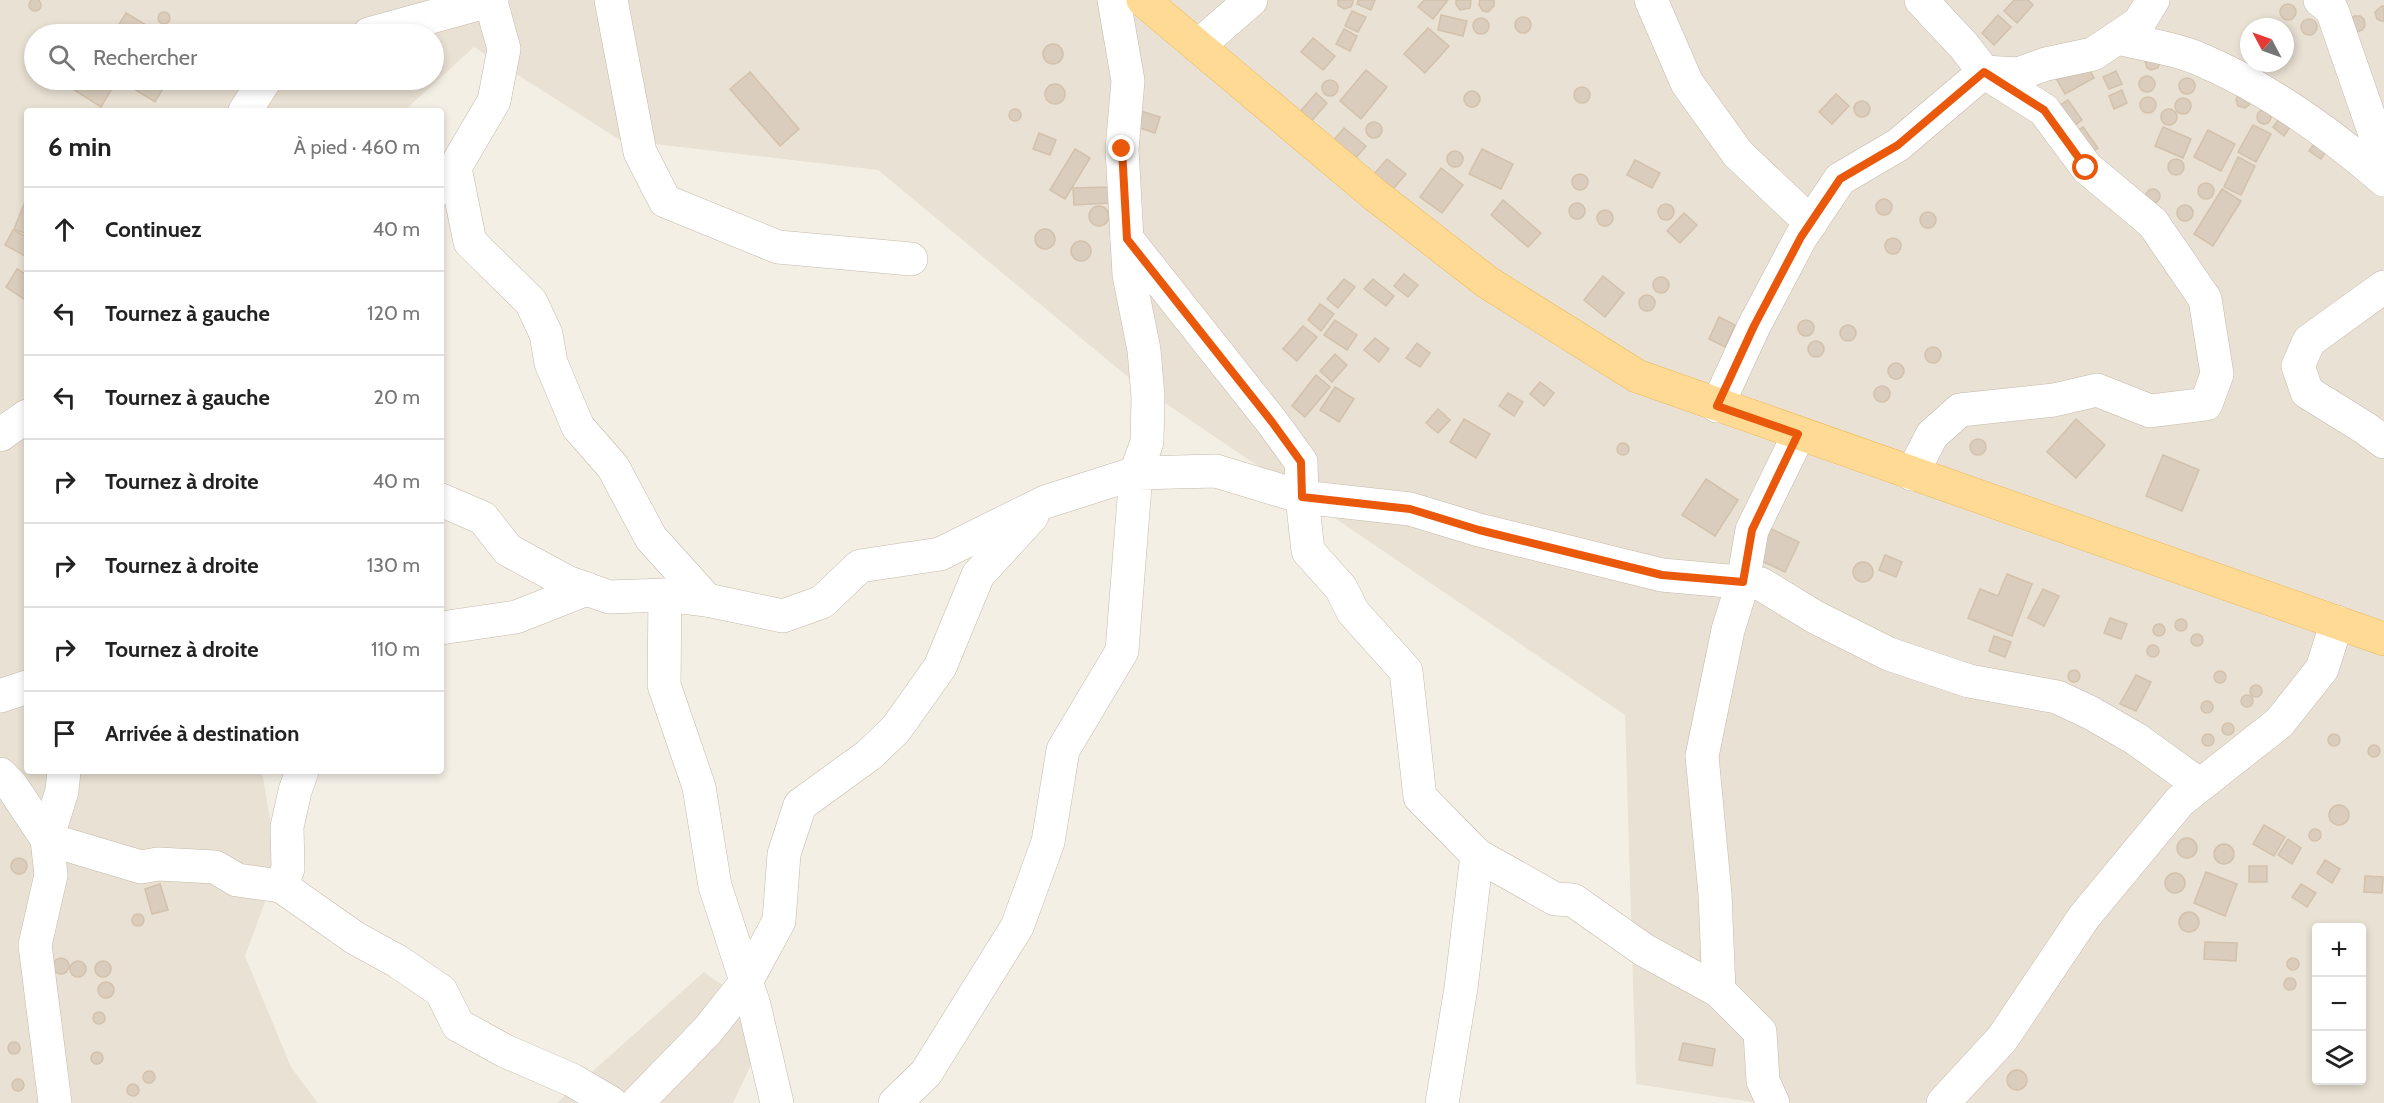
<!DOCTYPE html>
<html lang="fr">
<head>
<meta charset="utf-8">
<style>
	:root { --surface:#fff; --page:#f2f2f2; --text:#222; --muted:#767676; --line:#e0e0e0 }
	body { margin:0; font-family:Cabin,sans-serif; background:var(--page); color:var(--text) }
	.controls { position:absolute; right:18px; bottom:18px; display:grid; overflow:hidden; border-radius:6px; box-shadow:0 3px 9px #0003 }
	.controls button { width:54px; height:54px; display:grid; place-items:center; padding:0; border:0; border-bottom:2px solid var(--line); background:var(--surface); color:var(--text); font:30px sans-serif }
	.compass { position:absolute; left:2240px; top:18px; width:54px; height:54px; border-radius:50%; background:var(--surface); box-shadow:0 3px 9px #0003; rotate:311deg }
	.stop { position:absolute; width:18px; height:18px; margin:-14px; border:4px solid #ea580c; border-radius:50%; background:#fff }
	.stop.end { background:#ea580c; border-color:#fff; box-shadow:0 2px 6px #0008 }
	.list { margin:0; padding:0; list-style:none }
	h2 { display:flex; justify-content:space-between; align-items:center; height:78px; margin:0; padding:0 24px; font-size:26px }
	h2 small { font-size:20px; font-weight:400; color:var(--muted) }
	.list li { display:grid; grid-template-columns:39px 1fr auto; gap:18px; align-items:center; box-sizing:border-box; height:84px; padding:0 24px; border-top:2px solid var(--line) }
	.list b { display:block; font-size:22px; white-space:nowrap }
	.list em { font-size:20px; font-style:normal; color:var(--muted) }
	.icon { flex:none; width:33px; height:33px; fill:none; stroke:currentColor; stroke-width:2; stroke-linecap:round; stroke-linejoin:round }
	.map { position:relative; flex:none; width:2384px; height:1103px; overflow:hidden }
	.search { position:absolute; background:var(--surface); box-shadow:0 3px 9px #0003; left:24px; top:24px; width:420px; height:66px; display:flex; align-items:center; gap:15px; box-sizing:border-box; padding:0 21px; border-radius:33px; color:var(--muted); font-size:22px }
	.panel { position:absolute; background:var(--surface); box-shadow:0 3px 9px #0003; left:24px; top:108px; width:420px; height:666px; border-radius:6px }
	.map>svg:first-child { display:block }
	.residential { fill:#e9e1d3; fill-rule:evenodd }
	.building { fill:#dacdbd; stroke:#d3c1ac; stroke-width:1.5 }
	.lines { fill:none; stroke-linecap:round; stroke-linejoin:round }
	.minor-casing { stroke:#c4b9aa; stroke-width:34 }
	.major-casing { stroke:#efb958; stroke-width:34 }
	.minor { stroke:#fff; stroke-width:33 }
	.major { stroke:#ffda94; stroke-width:33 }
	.route { stroke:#ea580c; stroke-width:8 }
</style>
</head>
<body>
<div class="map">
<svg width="2384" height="1103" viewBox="0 0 2384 1103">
	<rect width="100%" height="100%" fill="#f4efe5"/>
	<g class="residential">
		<path d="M0,0H2384V1103H1758L1636,1084L1625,715L1134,382L878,170L620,140L474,47L404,111H27V771H259L263,777L278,867L245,956L291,1067L318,1103H0ZM2249,27H2285V63H2249ZM34,34H434V80H34ZM2316,928H2362V1080H2316Z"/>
		<polygon points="704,972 772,1020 733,1103 557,1103"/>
	</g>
	<g class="building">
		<circle cx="35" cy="5" r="6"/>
		<polygon points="1338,0 1353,0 1353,2 1351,7 1344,9 1338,5"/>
		<polygon points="1358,0 1375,0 1371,10 1357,4"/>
		<polygon points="1424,0 1448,0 1433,19 1418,7"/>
		<polygon points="1456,0 1471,0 1470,8 1460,10 1456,4"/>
		<polygon points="1480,0 1494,0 1494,6 1488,12 1483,11 1479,5"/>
		<polygon points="2014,0 2028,0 2033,5 2017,23 2004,11"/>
		<circle cx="2288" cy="12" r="8"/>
		<polygon points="2382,6 2384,6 2384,21 2381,21 2377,19 2375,12"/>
		<polygon points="1352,11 1366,17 1358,32 1345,26"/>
		<circle cx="164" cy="18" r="6"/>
		<polygon points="126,13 158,32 157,34 113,34"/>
		<polygon points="1441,15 1467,21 1463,36 1438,30"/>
		<polygon points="1998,15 2011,27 1994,45 1982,33"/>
		<polygon points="2354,16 2360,16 2364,19 2365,26 2362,30 2356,32 2352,18"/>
		<circle cx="1523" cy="25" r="8"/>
		<circle cx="1481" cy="26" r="8"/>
		<circle cx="2309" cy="27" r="8"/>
		<polygon points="1428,28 1449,46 1425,73 1404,54"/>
		<polygon points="1344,29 1357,36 1350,51 1336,44"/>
		<polygon points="1313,38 1335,56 1323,70 1301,52"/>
		<circle cx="1053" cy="54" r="10"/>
		<polygon points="2147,57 2160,62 2158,68 2151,70 2147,68 2145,61"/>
		<polygon points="2085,61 2094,78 2065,94 2056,78"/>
		<polygon points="1366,70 1387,87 1361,119 1340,101"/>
		<polygon points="2116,71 2122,84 2109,89 2103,77"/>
		<polygon points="750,72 799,129 780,146 730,89"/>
		<circle cx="2147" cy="84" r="8"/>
		<circle cx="2187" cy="86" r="8"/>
		<polygon points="76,80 117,80 101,107 71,88"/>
		<polygon points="129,80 160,80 166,83 155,102 126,84"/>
		<circle cx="1330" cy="88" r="8"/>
		<circle cx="1055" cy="94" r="10"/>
		<circle cx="1582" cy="95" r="8"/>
		<polygon points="2122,90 2127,103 2114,109 2109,96"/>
		<circle cx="1472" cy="99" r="8"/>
		<polygon points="1316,93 1327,103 1310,123 1299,113"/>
		<polygon points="1836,94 1849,106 1832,124 1819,112"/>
		<polygon points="2238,95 2251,103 2249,105 2245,108 2238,106 2236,99"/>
		<circle cx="2148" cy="105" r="8"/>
		<circle cx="2183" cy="106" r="8"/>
		<polygon points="2068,100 2082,120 2071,128 2057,107"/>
		<circle cx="1862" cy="109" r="8"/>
		<polygon points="1121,105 1160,117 1155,133 1116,120"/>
		<circle cx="1015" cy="115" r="6"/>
		<circle cx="2169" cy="117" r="8"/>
		<circle cx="2264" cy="117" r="7"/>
		<polygon points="2281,116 2292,124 2284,136 2273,127"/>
		<circle cx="1374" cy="130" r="8"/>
		<polygon points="2253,125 2271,134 2256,162 2238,152"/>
		<polygon points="2083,127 2098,148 2087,156 2072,135"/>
		<polygon points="2163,127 2191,139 2183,158 2155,146"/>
		<polygon points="1344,128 1366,146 1354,160 1332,142"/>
		<polygon points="2208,130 2235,144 2221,171 2194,157"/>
		<polygon points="1039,133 1056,140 1050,155 1033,149"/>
		<polygon points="2318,138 2329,147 2321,159 2309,151"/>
		<polygon points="1075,149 1090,158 1065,199 1050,190"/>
		<polygon points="1482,149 1513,164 1501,189 1469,174"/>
		<circle cx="1455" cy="159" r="8"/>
		<polygon points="2238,157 2255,166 2241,195 2224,187"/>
		<polygon points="1387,159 1406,174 1388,195 1369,180"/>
		<circle cx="2176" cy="167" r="8"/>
		<polygon points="1635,160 1660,173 1652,188 1627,175"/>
		<polygon points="1441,168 1463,185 1442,213 1420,197"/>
		<circle cx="1580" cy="182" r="8"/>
		<circle cx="2206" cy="191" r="8"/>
		<polygon points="1109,187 1110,203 1074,205 1073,188"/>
		<circle cx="2153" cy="196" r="7"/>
		<polygon points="2222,189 2241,201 2213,246 2194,234"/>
		<polygon points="27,197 27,234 14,229"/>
		<circle cx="1884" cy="207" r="8"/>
		<polygon points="1503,200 1541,233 1528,247 1491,215"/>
		<circle cx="1577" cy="211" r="8"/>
		<circle cx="1666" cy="212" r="8"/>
		<circle cx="2185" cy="213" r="8"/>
		<circle cx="1099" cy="216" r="10"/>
		<circle cx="1605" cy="218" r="8"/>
		<circle cx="1928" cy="220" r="8"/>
		<polygon points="1684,213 1697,225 1680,243 1667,231"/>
		<circle cx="1045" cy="239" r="10"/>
		<polygon points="13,230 27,237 27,257 5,245"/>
		<circle cx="1893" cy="246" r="8"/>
		<circle cx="1081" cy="251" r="10"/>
		<polygon points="17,269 27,275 27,301 6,287"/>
		<polygon points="1404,274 1418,285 1408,297 1394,286"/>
		<polygon points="1603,276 1624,293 1605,317 1584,300"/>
		<circle cx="1661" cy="285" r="8"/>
		<polygon points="1344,279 1355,287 1338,308 1327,299"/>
		<polygon points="1373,279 1394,296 1386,306 1364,289"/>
		<circle cx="1647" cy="303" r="8"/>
		<polygon points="1320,304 1334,314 1321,331 1308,320"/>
		<polygon points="1719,317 1735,325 1725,347 1709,339"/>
		<polygon points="1335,320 1357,335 1347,350 1324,335"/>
		<circle cx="1806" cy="328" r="8"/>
		<circle cx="1848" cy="333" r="8"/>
		<polygon points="1303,326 1317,337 1297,361 1283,349"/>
		<polygon points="1375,338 1389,349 1379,362 1364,350"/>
		<circle cx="1816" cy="349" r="8"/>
		<polygon points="1417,343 1430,353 1420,367 1406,358"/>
		<circle cx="1933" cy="355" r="8"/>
		<polygon points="1335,354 1347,365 1332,382 1320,371"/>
		<circle cx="1896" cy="371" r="8"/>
		<polygon points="1316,375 1330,387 1305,417 1292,406"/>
		<polygon points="1540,382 1554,393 1544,406 1530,394"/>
		<circle cx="1882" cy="394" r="8"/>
		<polygon points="1335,387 1354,399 1339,422 1320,410"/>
		<polygon points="1508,393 1523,402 1514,416 1499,406"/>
		<polygon points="1438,409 1450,420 1438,433 1426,423"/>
		<polygon points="1464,419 1490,434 1476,458 1450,442"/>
		<polygon points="2076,419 2105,445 2076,478 2047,452"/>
		<circle cx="1978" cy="447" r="8"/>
		<circle cx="1623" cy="449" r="6"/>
		<polygon points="2163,455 2199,470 2182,511 2146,496"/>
		<polygon points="1706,479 1738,500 1715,536 1682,515"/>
		<polygon points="1763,525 1799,542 1785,572 1749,555"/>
		<polygon points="1885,555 1902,562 1896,577 1879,570"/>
		<circle cx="1863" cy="572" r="10"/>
		<polygon points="2007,574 2032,584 2012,636 1968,618 1980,589 1998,596"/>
		<polygon points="2043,589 2059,596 2044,626 2028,618"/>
		<polygon points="2110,618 2127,624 2121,639 2104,633"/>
		<circle cx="2181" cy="625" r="6"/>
		<circle cx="2159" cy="630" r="6"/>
		<circle cx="2197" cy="640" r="6"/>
		<polygon points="1994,636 2011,642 2005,657 1989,651"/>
		<circle cx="2153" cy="651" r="6"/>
		<circle cx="2074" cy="676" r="6"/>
		<circle cx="2220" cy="677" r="6"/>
		<polygon points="2136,675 2151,682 2136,711 2120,704"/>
		<circle cx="2256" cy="691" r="6"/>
		<circle cx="2247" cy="701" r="6"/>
		<circle cx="2207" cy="707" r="6"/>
		<circle cx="2228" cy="729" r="6"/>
		<circle cx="2334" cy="740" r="6"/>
		<circle cx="2208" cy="740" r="6"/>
		<circle cx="2374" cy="751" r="6"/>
		<circle cx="2339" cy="815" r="10"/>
		<polygon points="2264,825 2285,837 2274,856 2253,844"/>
		<circle cx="2315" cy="835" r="6"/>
		<circle cx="2187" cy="848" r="10"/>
		<polygon points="2288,839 2301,848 2292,864 2278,855"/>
		<circle cx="2224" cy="854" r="10"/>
		<circle cx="19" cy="866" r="8"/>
		<polygon points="2325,860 2340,869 2332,883 2317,873"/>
		<rect x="2249" y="866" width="18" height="16"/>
		<polygon points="2206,872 2237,884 2225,916 2194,903"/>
		<circle cx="2175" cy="883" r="10"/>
		<polygon points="2365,876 2383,877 2382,893 2364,892"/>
		<polygon points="160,884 168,910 152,914 145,889"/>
		<polygon points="2301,884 2316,893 2307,907 2292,897"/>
		<circle cx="2189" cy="922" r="10"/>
		<circle cx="138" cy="920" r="6"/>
		<polygon points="2205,942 2237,943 2236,961 2204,959"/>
		<circle cx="2293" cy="964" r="6"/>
		<circle cx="61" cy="966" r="8"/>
		<circle cx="103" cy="969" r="8"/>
		<circle cx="78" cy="969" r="8"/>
		<circle cx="2290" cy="984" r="6"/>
		<circle cx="106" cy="990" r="8"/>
		<circle cx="99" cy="1018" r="6"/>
		<circle cx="14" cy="1048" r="6"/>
		<polygon points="1683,1043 1715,1049 1712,1066 1679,1060"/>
		<circle cx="97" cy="1058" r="6"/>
		<circle cx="2017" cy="1080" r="10"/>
		<circle cx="149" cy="1077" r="6"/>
		<circle cx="18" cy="1085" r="6"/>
		<circle cx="133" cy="1090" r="6"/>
	</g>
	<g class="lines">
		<defs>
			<g id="minor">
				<polyline points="611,0 640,152 665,201 778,247 911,259"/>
				<polyline points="1651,0 1687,83 1738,154 1811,223"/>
				<polyline points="2320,0 2332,10 2384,160"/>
				<polyline points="369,34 492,0"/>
				<path d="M2117,38C2143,44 2173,48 2197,58C2266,87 2328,131 2384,180"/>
				<polyline points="1198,46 1251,0"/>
				<polyline points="245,111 265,80"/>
				<polyline points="455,168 470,242 531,302 546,334 551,363 578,427 613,467 651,538 707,600"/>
				<polyline points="443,188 494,101 504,49 491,2"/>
				<polyline points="1127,239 1272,422 1301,462 1302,497 1308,551 1341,588 1353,612 1406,671 1420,797 1477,855 1555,899 1573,900 1644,950 1719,991 1760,1032 1763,1081 1773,1103"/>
				<polyline points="2384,287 2309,341 2298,366 2307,392 2365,428 2384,442"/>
				<polyline points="1717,406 1754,326 1801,237 1840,179 1898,145 1984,72 2018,74 2046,64 2093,54 2139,23 2153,0"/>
				<polyline points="0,435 27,416"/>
				<polyline points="1912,474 1932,435 1960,410 2054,400 2097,390 2150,411 2206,404 2217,374 2205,299 2153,223 2087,168 2044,110 1984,72 1964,46 1921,0"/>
				<polyline points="441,500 483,518 508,550 567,582 609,597 665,595 707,600 783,616 822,602 860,566 940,554 1045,502 1136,473 1147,442 1148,397 1144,350 1129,275 1122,149 1128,81 1114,0"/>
				<polyline points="665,595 664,685 699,787 715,886 754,1005 777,1103"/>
				<polyline points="441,628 516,617 587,589"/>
				<polyline points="0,696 27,687"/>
				<polyline points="64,771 62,791 47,839 141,867 158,864 215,867 237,880 281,886 288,869 287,827 295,791 302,771"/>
				<polyline points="0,774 11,785 47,839 51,875 35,945 55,1103"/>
				<polyline points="281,886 355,938 397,961 441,991 458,1025 505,1051 572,1080 611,1103"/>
				<polyline points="1719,991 1715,894 1702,756 1728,630 1743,582 1752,530 1799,434"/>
				<polyline points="637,1103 708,1030 746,982 779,921 784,854 800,805 869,755 896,729 940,667 978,575 1032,516"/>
				<polyline points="895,1103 926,1073 1017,927 1048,842 1063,750 1122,651 1136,473 1216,471 1302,497 1410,509 1479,530 1662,575 1761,584 1815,617 1889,654 1969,681 2057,697 2091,713 2136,739 2200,785"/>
				<polyline points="1442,1103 1461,988 1477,855"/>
				<polyline points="1943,1103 2002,1039 2084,917 2180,801 2279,723 2322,669 2337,622"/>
			</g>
			<polyline id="major" points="1143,0 1375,195 1487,282 1637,376 2384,639"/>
		</defs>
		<use href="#minor" class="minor-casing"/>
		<use href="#major" class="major-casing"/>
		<use href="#minor" class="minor"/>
		<use href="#major" class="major"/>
	</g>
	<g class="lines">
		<polyline class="route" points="1122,149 1127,239 1272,422 1301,462 1302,497 1410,509 1479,530 1662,575 1743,582 1752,530 1798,434 1717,406 1754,326 1801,237 1840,179 1898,145 1984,72 2044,110 2086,168"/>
	</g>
</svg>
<div class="controls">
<button>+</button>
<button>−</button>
<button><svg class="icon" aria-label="layers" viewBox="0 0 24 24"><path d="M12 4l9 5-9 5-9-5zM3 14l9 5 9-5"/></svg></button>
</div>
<svg class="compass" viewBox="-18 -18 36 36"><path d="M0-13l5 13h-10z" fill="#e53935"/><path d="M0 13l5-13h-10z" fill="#767676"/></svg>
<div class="stop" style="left:2086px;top:168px"></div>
<div class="stop end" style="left:1122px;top:149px"></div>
<div class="search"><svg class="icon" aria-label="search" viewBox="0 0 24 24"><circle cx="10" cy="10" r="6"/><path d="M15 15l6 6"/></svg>Rechercher</div>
<section class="panel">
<h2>6 min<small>À pied · 460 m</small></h2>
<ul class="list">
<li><svg class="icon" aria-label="ahead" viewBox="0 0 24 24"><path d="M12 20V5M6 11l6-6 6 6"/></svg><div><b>Continuez</b></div><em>40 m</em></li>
<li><svg class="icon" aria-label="left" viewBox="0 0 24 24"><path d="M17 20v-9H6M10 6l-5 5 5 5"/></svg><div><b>Tournez à gauche</b></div><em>120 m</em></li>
<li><svg class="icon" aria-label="left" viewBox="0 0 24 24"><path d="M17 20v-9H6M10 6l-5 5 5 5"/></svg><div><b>Tournez à gauche</b></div><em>20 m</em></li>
<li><svg class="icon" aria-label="right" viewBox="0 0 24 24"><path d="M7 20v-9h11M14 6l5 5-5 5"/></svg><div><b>Tournez à droite</b></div><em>40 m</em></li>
<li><svg class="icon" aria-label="right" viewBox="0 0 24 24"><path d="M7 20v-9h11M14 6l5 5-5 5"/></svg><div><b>Tournez à droite</b></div><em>130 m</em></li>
<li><svg class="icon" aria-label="right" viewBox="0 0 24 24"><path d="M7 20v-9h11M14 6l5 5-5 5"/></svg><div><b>Tournez à droite</b></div><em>110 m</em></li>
<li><svg class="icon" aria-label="arrive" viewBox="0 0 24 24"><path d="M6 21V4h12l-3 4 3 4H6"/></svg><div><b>Arrivée à destination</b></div></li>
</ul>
</section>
</div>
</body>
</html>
